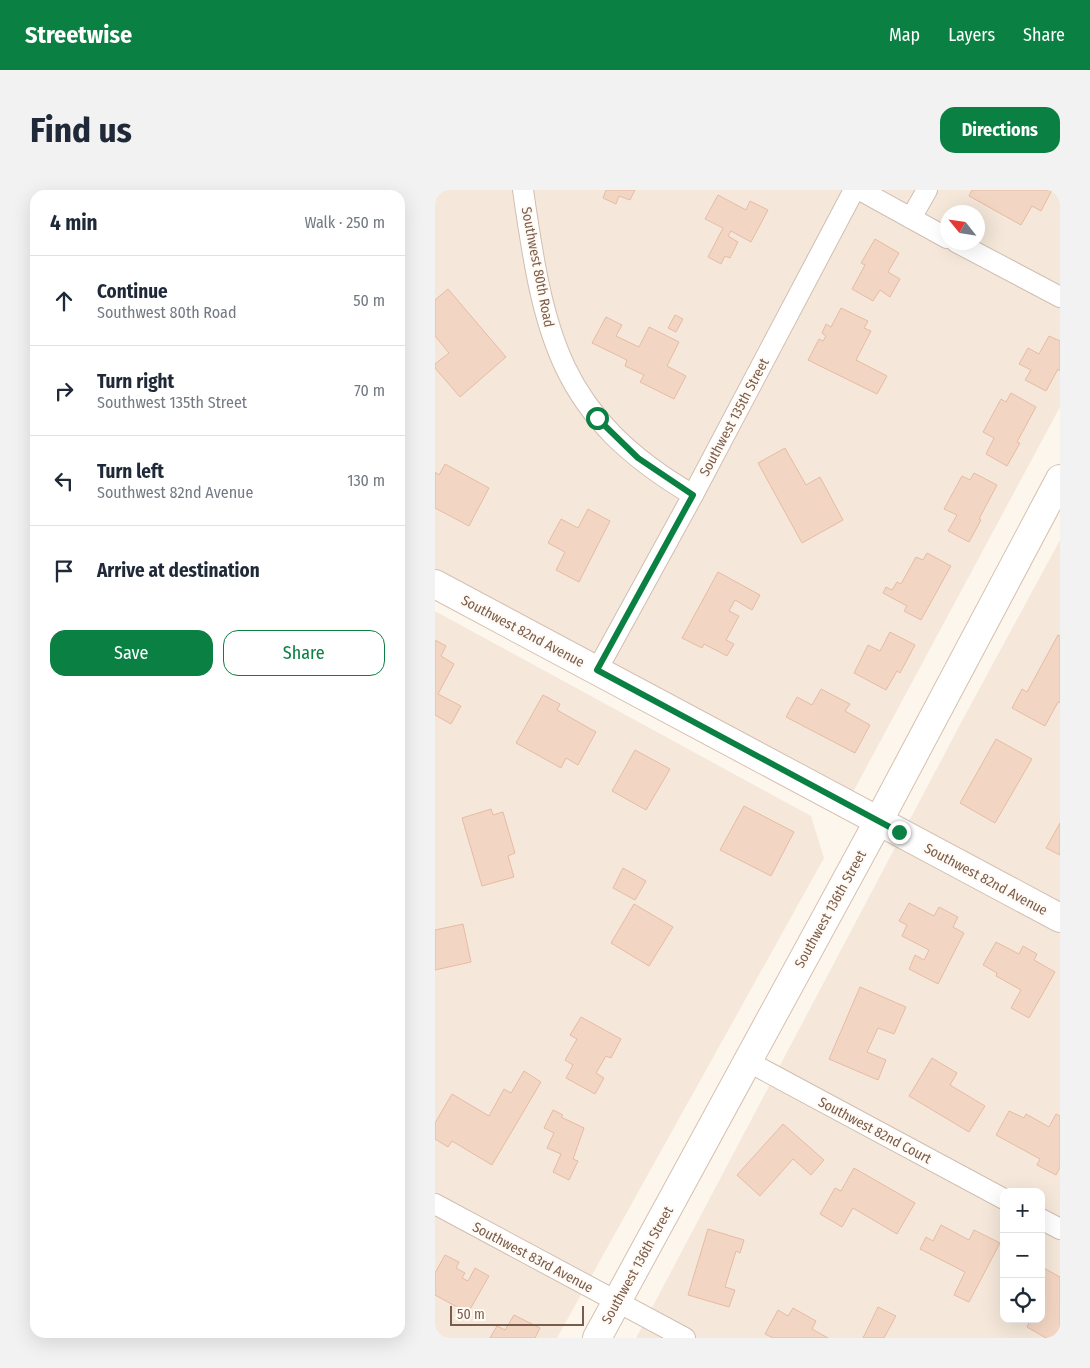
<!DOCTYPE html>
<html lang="en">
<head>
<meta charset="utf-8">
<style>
	:root { --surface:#fff; --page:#f2f2f3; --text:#1f2937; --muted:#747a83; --line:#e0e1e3; --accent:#0b8043 }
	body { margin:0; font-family:"Fira Sans Condensed",sans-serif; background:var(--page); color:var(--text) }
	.controls { position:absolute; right:15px; bottom:15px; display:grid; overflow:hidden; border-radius:10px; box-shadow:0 5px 20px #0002 }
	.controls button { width:45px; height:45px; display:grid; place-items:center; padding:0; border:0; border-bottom:1px solid var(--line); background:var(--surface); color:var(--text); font:25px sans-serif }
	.compass { position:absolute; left:505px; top:15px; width:45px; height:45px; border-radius:50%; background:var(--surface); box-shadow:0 5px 20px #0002; rotate:300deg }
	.scale { position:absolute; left:15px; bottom:12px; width:134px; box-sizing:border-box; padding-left:5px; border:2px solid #7a5c4d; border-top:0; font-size:14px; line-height:18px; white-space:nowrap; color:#7a5c4d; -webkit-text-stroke:4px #fffaf3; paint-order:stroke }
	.stop { position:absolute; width:15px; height:15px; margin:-11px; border:4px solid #0b8043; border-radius:50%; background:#fff }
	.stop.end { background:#0b8043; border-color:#fff; box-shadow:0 1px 5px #0008 }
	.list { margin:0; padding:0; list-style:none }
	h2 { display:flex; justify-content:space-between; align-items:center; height:65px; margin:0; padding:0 20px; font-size:21px }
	h2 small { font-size:16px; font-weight:400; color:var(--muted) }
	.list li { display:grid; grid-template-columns:32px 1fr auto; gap:15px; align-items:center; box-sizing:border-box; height:90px; padding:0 20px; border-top:1px solid var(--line) }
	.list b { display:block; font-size:19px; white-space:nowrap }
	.list p { margin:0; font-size:16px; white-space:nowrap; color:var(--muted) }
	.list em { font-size:16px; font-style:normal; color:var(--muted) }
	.actions { display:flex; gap:10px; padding:15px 20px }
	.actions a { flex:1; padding:11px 0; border:1px solid var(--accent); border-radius:15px; text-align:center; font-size:18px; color:var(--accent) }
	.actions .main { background:var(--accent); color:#fff }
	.icon { flex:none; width:28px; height:28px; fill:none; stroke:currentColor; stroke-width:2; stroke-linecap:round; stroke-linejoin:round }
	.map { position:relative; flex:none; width:625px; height:1148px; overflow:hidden; border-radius:15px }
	header { display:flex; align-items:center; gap:30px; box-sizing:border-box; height:70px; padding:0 25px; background:var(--accent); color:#fff }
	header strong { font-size:24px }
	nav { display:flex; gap:28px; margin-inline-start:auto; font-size:18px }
	.intro { display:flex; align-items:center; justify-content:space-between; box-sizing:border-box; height:120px; padding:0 30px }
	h1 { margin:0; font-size:35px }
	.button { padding:12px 22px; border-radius:15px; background:var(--accent); color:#fff; font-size:18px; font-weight:700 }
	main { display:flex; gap:30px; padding:0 30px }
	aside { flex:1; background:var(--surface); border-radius:15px; box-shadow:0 5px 20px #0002 }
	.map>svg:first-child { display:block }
	.residential { fill:#f5e8da; fill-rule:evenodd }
	.building { fill:#f3d5c3; stroke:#e6bba3 }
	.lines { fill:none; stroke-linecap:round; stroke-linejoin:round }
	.street-casing { stroke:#d1beb0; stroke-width:22 }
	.secondary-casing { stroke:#d6c0b0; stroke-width:30 }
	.street { stroke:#fff; stroke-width:20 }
	.secondary { stroke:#fff; stroke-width:28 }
	.route { stroke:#0b8043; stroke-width:6 }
	.labels { text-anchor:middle; stroke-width:4; stroke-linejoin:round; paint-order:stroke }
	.street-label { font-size:14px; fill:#7a5c4d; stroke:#fffaf3 }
</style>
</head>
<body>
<header>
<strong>Streetwise</strong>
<nav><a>Map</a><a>Layers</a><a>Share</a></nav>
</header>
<div class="intro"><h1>Find us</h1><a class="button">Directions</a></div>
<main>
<aside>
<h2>4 min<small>Walk · 250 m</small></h2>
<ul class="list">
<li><svg class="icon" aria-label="ahead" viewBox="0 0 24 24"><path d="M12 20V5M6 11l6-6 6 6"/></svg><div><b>Continue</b><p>Southwest 80th Road</p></div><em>50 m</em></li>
<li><svg class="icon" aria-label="right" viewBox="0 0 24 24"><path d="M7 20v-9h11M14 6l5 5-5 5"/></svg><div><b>Turn right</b><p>Southwest 135th Street</p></div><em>70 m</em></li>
<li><svg class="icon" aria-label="left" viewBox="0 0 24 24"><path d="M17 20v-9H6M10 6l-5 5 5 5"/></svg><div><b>Turn left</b><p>Southwest 82nd Avenue</p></div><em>130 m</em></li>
<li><svg class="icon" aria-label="arrive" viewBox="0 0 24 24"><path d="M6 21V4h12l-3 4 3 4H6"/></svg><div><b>Arrive at destination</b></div></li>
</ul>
<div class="actions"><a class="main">Save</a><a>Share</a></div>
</aside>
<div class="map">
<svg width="625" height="1148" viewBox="0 0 625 1148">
	<rect width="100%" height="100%" fill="#fdf6ec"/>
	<g class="residential">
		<path d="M0,0H625V217L417,604L0,379ZM512,22H542V52H512Z"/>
		<path d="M625,350V1148H201L528,529ZM569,1002H606V1129H569Z"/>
		<polygon points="0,421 376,626 389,668 122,1148 0,1148"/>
	</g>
	<g class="building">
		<polygon points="171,0 200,0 195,10 184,6 181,14 168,8"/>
		<polygon points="537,0 617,0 606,21 597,16 586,35 534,6"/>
		<polygon points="283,5 311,20 315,11 333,20 316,52 296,41 293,46 303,52 295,68 290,66 286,74 273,67 288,38 270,29"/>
		<polygon points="440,49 464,63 453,82 465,89 455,107 445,100 438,111 417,99 430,75 426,73"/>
		<polygon points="13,99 71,167 25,207 0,178 0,174 14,163 0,146 0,110"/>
		<polygon points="406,118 433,131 429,138 436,141 421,170 452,186 442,204 373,170 384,149 388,151 391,146 387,143 391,134 396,137"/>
		<polygon points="240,125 248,129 241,142 233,138"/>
		<polygon points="171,127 187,135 181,146 204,157 214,137 244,152 232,176 251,186 239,209 205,192 209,185 190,176 192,170 157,153"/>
		<polygon points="614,146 625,151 625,181 623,179 611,201 590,190 596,180 584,174 593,158 604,164"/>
		<polygon points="576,203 601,217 582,252 585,253 572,276 551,264 559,248 548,242 566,209 571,212"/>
		<polygon points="350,258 371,295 385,287 408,330 367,353 323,273"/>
		<polygon points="10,274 54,298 34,336 0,318 0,282 4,285"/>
		<polygon points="539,283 562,295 544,329 546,330 534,352 513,341 522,325 509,319 527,286 535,290"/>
		<polygon points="153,319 175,331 144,392 121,380 130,362 113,353 126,329 143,338"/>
		<polygon points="492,363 516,376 486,430 469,421 472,416 448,403 451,397 457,400 462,392 466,394 481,367 488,370"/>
		<polygon points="283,382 325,405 317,420 300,410 294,421 304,426 291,450 299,454 292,466 269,454 267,458 247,448"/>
		<polygon points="455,442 480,455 465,483 462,481 451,500 419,483 433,455 445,461"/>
		<polygon points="623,445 625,446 625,513 623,512 610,536 577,518 587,499 592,502"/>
		<polygon points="0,450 11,456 6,466 19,474 3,504 26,516 16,534 0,525"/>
		<polygon points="386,499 415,514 410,521 435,535 420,563 351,527 362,507 377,515"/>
		<polygon points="108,505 125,514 122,520 161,542 143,575 131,568 126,578 81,553"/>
		<polygon points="561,549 597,569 560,633 525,613"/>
		<polygon points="200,560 235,579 211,620 177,601"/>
		<polygon points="309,616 359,642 336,686 285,660"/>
		<polygon points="56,619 58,625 68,622 80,663 73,666 79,687 47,696 27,628"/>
		<polygon points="625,633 625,665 611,658"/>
		<polygon points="188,678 211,691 200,710 178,698"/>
		<polygon points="474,713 499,726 504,717 523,727 518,737 529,743 503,794 474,779 480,765 489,770 494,760 467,746 472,735 464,731"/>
		<polygon points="199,714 238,737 214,776 176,753"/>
		<polygon points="28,734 36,772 0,780 0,740"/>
		<polygon points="561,752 584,764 588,756 602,764 599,770 620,782 594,828 576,818 586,800 561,786 562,783 548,775"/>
		<polygon points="425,797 471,817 459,844 443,838 432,862 451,870 443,890 394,869"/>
		<polygon points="146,827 186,849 176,868 171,866 161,883 169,888 160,904 131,888 138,875 130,870 142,849 135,845"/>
		<polygon points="497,868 522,883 515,895 550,916 534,942 474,906"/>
		<polygon points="89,881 106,892 57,975 17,951 13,957 0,949 0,933 17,904 54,926 69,899 76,903"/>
		<polygon points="118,920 128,925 126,927 149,938 138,969 143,971 134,990 118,982 126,964 112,958 119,943 109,938"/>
		<polygon points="574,921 589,928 591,924 614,937 621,924 625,926 625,977 621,985 602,975 605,969 561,945"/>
		<polygon points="348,934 389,970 376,985 358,969 325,1006 302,985"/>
		<polygon points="419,978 480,1013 462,1044 418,1018 407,1037 385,1024 400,998 406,1001"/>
		<polygon points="506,1035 534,1050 539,1040 565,1053 534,1112 519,1105 530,1082 485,1059 491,1047 498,1051"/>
		<polygon points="273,1039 309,1050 305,1063 301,1061 290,1097 300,1100 294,1117 253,1105"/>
		<polygon points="10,1065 24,1072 21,1078 30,1083 27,1088 33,1091 40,1078 54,1086 33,1123 0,1105 0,1083"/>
		<polygon points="607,1077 625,1087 625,1148 611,1148 592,1137 595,1130 593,1129 606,1129"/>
		<polygon points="443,1117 461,1126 449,1148 428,1148"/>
		<polygon points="358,1118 381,1131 377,1139 393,1148 338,1148 330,1144 343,1120 353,1126"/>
		<polygon points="79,1125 105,1138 100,1148 55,1148 62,1136 70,1140"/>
	</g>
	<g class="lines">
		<defs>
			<g id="street">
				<path d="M88,0C109,145 123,226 258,305"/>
				<polyline points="425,0 512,48"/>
				<polyline points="476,28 492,0"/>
				<polyline points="521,52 625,107"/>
				<polyline points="162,480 258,305 419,0"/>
				<polyline points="312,871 569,1009"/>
				<polyline points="0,1014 250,1148"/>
				<polyline points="606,1029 625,1039"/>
			</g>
			<g id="secondary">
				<polyline points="0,394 625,728"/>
				<polyline points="162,1148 443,632 625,289"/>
			</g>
		</defs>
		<use href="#street" class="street-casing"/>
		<use href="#secondary" class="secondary-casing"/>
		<use href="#street" class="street"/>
		<use href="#secondary" class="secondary"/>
	</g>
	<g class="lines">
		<polyline class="route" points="162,228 203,268 258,305 162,480 464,642"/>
	</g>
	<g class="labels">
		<g class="street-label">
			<text transform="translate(103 77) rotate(79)" y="5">Southwest 80th Road</text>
			<text transform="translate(299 227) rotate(-62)" y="5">Southwest 135th Street</text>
			<text transform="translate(88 441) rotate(28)" y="5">Southwest 82nd Avenue</text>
			<text transform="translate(551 689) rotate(28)" y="5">Southwest 82nd Avenue</text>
			<text transform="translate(395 719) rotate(-61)" y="5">Southwest 136th Street</text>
			<text transform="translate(440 940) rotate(28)" y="5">Southwest 82nd Court</text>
			<text transform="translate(98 1067) rotate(28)" y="5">Southwest 83rd Avenue</text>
			<text transform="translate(202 1075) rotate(-61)" y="5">Southwest 136th Street</text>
		</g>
	</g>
</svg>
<div class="controls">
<button>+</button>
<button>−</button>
<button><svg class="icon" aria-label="locate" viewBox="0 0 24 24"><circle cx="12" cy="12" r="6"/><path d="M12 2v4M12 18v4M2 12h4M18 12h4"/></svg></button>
</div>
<svg class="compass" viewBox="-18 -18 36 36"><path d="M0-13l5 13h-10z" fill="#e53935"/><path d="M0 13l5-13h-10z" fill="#747a83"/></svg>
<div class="scale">50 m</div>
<div class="stop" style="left:162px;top:228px"></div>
<div class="stop end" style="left:464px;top:642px"></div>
</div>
</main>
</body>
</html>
